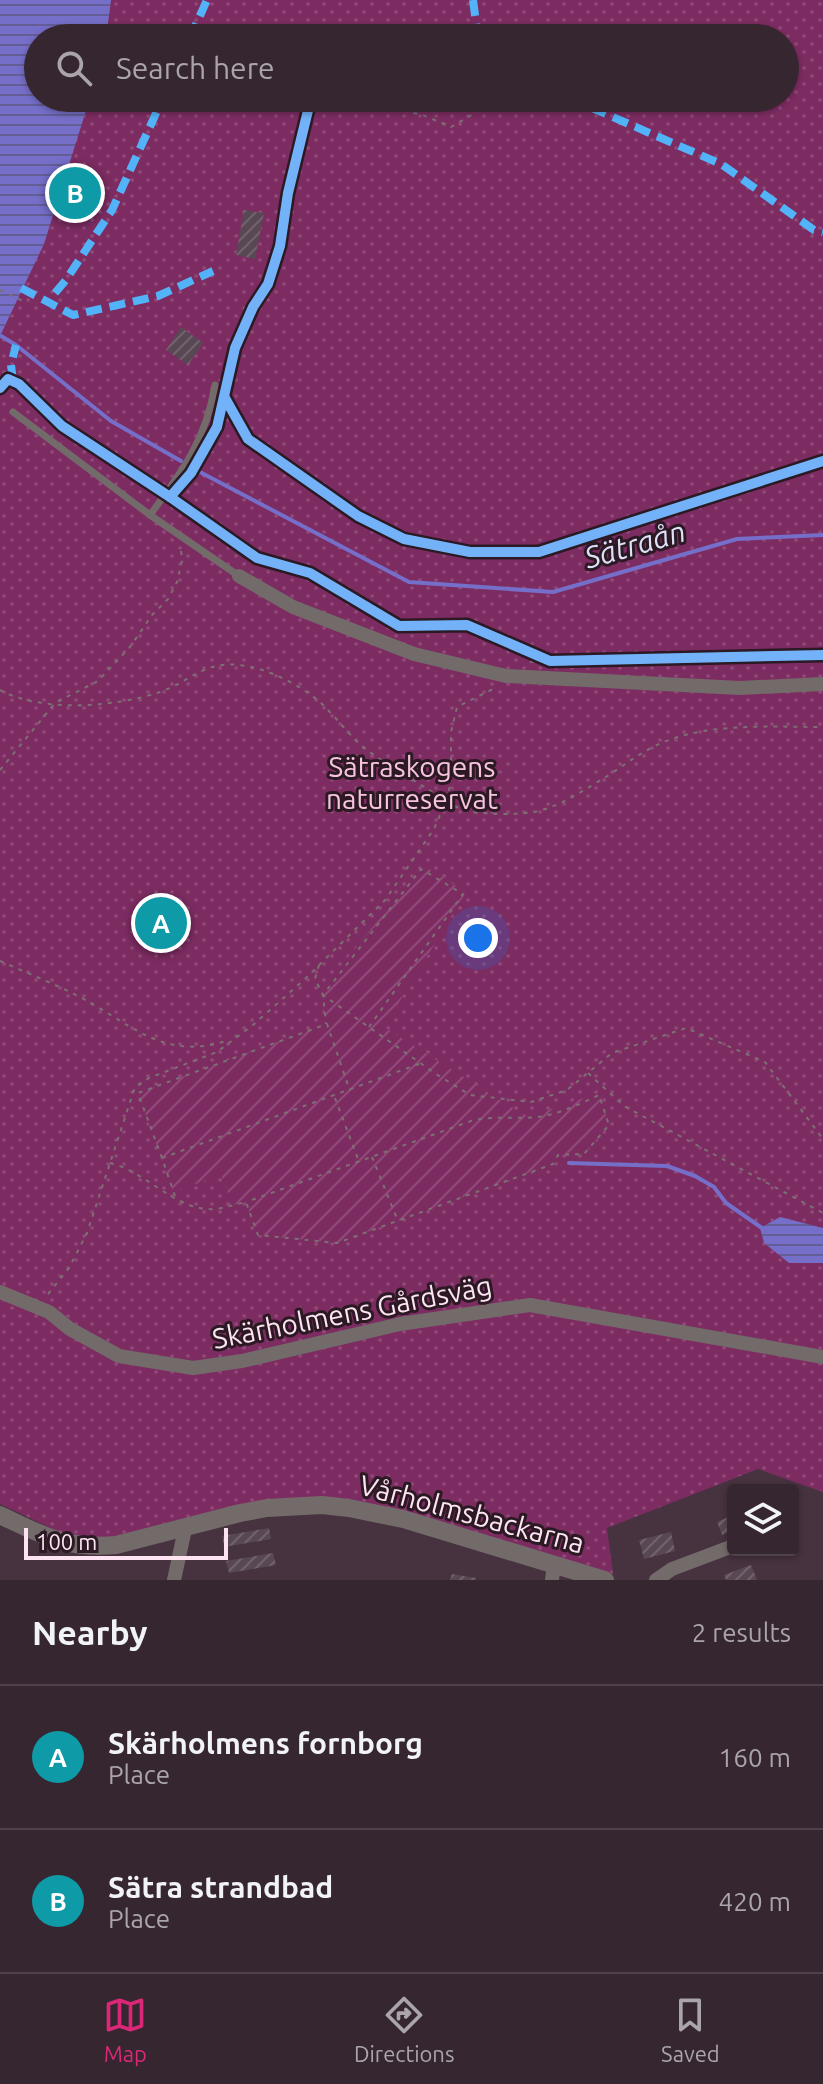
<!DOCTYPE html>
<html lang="en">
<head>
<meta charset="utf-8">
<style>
	:root { --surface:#35262f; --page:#40323b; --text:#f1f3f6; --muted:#aaa5aa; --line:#4f434b; --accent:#db2777 }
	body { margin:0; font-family:Ubuntu,sans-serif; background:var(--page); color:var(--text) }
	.controls { position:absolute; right:24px; bottom:24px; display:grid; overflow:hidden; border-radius:8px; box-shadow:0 2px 6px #0004 }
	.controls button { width:72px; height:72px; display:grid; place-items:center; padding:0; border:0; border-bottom:2px solid var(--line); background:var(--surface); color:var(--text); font:40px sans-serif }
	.scale { position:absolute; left:24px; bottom:20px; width:204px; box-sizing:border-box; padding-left:8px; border:4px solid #fee4f2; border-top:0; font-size:22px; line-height:28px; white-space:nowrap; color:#fee4f2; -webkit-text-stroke:6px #2b1923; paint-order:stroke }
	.you { position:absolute; left:478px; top:938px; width:28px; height:28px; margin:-20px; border:6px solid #fff; border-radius:50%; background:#1a73e8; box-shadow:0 0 0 12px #1a73e833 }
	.badge { display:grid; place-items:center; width:52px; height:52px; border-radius:50%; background:var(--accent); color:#fff; font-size:26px; font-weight:700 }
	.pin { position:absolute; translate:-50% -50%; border:4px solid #fff; box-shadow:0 2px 8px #0006 }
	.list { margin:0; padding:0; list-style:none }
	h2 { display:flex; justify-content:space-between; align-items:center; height:104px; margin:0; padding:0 32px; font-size:34px }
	h2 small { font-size:26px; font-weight:400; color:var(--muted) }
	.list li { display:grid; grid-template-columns:52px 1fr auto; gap:24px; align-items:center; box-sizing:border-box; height:144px; padding:0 32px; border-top:2px solid var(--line) }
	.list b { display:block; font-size:30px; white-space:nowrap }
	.list p { margin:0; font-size:26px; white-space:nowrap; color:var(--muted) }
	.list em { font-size:26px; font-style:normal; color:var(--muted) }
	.icon { flex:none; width:44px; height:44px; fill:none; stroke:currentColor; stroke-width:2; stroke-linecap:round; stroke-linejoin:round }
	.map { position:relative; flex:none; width:823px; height:1580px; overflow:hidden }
	.search { position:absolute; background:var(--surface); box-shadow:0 2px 6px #0004; left:24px; right:24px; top:24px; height:88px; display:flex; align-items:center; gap:20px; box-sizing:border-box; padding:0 28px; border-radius:44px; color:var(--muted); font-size:30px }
	.sheet { height:392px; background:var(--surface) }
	nav { display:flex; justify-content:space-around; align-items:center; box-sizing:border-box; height:112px; border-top:2px solid var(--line); background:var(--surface); font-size:22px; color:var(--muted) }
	nav a { display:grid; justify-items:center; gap:4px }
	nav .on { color:var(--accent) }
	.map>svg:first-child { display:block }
	.park { fill:url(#park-dots); fill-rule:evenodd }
	.garden { fill:url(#garden-furrows) }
	.water { fill:url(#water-rules) }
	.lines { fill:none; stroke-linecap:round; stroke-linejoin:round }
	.stream { stroke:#756fc9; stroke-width:4 }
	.building { fill:url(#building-hatch) }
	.path { stroke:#7c7073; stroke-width:2; stroke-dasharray:4 6; stroke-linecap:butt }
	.service { stroke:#736a6a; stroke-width:7 }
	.minor { stroke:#736a6a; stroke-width:14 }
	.tertiary { stroke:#736a6a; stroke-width:18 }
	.quiet { stroke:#52b3f8; stroke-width:8; stroke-dasharray:16 8; stroke-linecap:butt }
	.cycleway-casing { stroke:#2b1923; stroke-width:15 }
	.cycleway { stroke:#73b2f8; stroke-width:10 }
	.labels { text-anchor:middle; stroke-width:6; stroke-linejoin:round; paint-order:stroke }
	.park-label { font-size:28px; fill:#f7c3e0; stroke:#2b1923 }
	.street-label { font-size:28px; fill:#fee4f2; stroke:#2b1923 }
	.water-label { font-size:30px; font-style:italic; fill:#dedff8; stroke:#2b1923 }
</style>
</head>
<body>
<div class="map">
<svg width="823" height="1580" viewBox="0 0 823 1580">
	<defs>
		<pattern id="park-dots" width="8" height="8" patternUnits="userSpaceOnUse" patternTransform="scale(2)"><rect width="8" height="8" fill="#7d2c62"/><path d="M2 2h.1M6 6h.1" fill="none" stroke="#904a79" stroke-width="1.8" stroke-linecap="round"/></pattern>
		<pattern id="garden-furrows" width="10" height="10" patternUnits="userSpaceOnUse" patternTransform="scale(2)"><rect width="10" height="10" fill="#7d2c62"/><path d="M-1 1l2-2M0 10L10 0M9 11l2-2" fill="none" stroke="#904a79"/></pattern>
		<pattern id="water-rules" width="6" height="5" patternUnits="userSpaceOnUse" patternTransform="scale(2)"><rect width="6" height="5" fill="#756fc9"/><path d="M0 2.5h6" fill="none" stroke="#655e96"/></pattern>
		<pattern id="building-hatch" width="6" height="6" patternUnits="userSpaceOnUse" patternTransform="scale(2)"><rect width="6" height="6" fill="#584854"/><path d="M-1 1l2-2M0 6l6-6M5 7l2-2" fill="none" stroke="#71626d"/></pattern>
	</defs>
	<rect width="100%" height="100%" fill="#47323f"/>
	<path class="park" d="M0,0H823V1492L758,1469L607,1528L613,1574L364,1502L116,1538L66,1535L0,1504ZM38,38H785V98H38Z"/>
	<polygon class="garden" points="423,865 466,892 384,1027 527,1117 599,1093 609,1125 584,1154 558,1155 553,1164 337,1243 258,1235 246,1202 233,1205 221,1175 173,1192 138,1093 326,1024 323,995 319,993"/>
	<g class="water">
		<polygon points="0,0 111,0 106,38 38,38 38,98 90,98 44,244 0,336"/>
		<polygon points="780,1217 823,1228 823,1263 789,1263 764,1243 760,1228"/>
	</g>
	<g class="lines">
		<g class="stream">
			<polyline points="1,336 16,345 111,421 181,461"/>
			<polyline points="198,471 409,582 553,592 737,539 823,535"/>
			<polyline points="569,1163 667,1166 695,1176 714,1187 726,1203 762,1228"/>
		</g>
	</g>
	<g class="building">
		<polygon points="244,210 264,213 255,259 236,255"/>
		<polygon points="181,327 203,343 188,365 166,350"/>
		<polygon points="733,1515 733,1530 722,1535 717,1522"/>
		<polygon points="269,1528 271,1539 224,1547 222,1536"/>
		<polygon points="671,1532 675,1551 644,1559 639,1540"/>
		<polygon points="273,1553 276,1565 229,1573 226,1561"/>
		<polygon points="751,1565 757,1580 726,1580 724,1575"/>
		<polygon points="452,1574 476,1578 476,1580 450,1580"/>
	</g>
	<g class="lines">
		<g class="path">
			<polyline points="345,98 423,115 451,127 480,110 487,98"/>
			<polyline points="0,290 27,303"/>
			<polyline points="530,662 550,661"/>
			<path d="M0,690C42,713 116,707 160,692C189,682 204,661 239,665C268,668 300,685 321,703C336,717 348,734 363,747C384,763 407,776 429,790C442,798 457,810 472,812C488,814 518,815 533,812C559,808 587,788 609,775C630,761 648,747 672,739C716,723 777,727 823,727"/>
			<polyline points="0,770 55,703 98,681 130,647 152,615 168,599 177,582 182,561 181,550"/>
			<path d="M0,961C25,972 50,982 74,994C129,1021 162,1063 229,1040"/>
			<polyline points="319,965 315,979 323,995 326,1024"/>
			<polyline points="369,1027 463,894 421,869 323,995 436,1074 470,1095 531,1102 567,1090 612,1053 686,1028 765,1062 823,1139"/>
			<polyline points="588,1073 624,1106 823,1213"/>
			<polyline points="335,1098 358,1159"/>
			<polyline points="372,1157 398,1221"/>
			<polyline points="162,1158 138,1093 327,1024 350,1091"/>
			<path d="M110,1163C146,1171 176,1212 215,1209C225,1208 236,1204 246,1202L258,1235L337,1243L553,1164L558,1155L584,1154L609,1125L599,1095C580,1104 559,1114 538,1117C517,1119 496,1116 474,1120L246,1202"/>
			<polyline points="175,1196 162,1158 419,1064"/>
			<polyline points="48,1294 69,1268 87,1233 135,1087 149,1078 217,1052 253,1025 305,979 385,900 434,829 446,801 451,782 451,732 457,707 495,688"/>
		</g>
		<g class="service">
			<polyline points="13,412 150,515 239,576"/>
			<path d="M150,515C182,472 206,440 215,385"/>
		</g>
		<g class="minor">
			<polyline points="239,576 293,607 414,654 506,676 740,688 823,684"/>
			<polyline points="0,1292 49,1312 70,1329 119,1356 193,1368 242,1361 400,1324 530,1305 823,1357"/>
			<polyline points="174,1580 185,1529"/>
			<polyline points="552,1580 554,1564"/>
			<polyline points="656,1580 672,1569 733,1546"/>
		</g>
		<path class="tertiary" d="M0,1515C44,1536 65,1549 116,1545L240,1513L267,1508L322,1505L349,1508L403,1519L605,1580"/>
		<g class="quiet">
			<polyline points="473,0 478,38"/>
			<polyline points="190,38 207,0"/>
			<polyline points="569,98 721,164 814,230 823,232"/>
			<polyline points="21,288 73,315 158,296 213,271"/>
			<polyline points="55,293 66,280 112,210 163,98"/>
			<polyline points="13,381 11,365 16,345"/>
		</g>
		<defs>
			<g id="cycleway">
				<polyline points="0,388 8,379 19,384 62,426 170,497 191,473 217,427 235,348 253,307 268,284 280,246 288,193 311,98"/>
				<polyline points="225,398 248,439 358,516 404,539 470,552 539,552 823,461"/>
				<polyline points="170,497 257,558 310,573 399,626 467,625 550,661 823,655"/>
			</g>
		</defs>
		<use href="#cycleway" class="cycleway-casing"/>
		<use href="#cycleway" class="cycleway"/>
	</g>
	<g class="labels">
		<g class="park-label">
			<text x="412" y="777">Sätraskogens<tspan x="412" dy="32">naturreservat</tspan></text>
		</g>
		<g class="street-label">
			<text transform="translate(352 1312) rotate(-11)" y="10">Skärholmens Gårdsväg</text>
			<text transform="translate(472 1514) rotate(15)" y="10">Vårholmsbackarna</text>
		</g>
		<g class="water-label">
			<text transform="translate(635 545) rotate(-16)" y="10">Sätraån</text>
		</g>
	</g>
</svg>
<div class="controls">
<button><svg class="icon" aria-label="layers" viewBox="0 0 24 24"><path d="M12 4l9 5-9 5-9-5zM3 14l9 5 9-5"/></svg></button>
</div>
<div class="scale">100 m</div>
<div class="you"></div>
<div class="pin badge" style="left:161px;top:923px;background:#0f9aa8">A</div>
<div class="pin badge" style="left:75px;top:193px;background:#0f9aa8">B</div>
<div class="search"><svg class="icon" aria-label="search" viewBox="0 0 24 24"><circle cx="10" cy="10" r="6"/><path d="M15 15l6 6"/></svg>Search here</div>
</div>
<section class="sheet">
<h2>Nearby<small>2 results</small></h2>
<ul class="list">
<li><span class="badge" style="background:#0f9aa8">A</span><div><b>Skärholmens fornborg</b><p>Place</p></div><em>160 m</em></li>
<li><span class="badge" style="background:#0f9aa8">B</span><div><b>Sätra strandbad</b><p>Place</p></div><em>420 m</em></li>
</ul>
</section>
<nav>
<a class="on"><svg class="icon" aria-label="map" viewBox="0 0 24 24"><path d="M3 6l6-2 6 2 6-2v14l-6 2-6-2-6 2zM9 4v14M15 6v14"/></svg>Map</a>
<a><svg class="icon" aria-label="directions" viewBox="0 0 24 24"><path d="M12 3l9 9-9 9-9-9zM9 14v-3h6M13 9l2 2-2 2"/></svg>Directions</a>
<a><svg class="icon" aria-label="saved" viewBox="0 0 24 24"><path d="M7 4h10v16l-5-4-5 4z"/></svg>Saved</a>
</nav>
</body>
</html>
